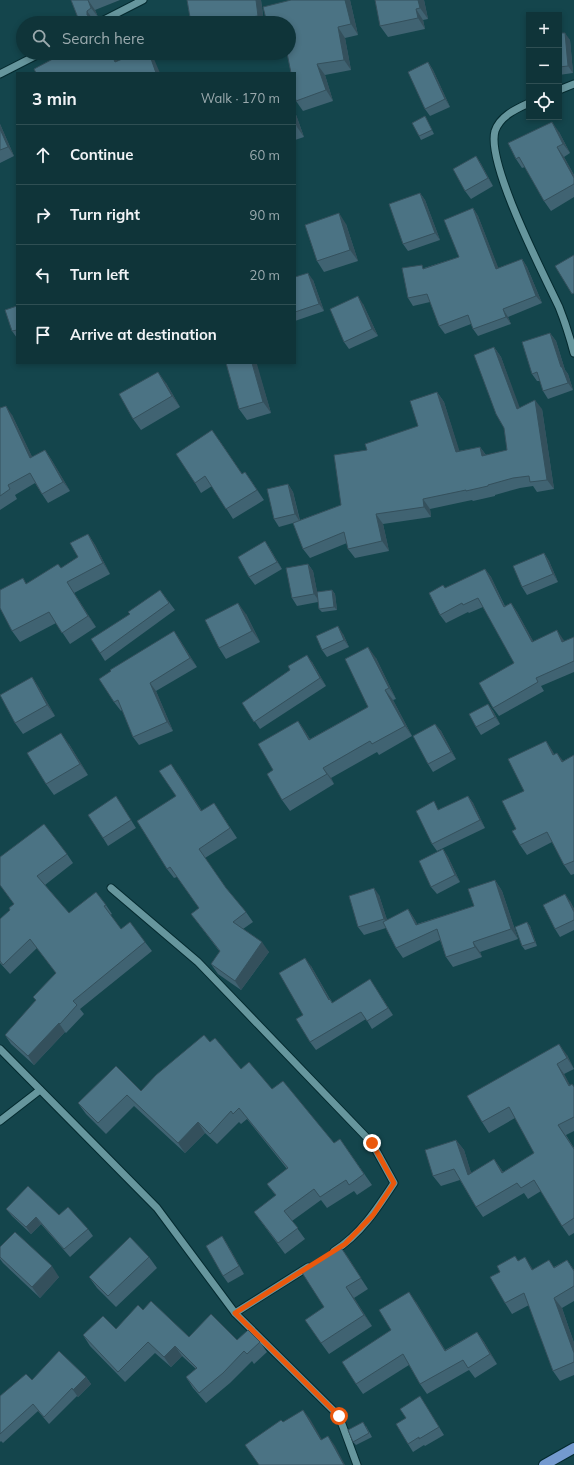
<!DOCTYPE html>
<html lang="en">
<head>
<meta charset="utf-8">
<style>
	:root { --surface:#0f3439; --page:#1d3f44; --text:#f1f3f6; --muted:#9baaae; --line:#2f4f53 }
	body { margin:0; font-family:Mulish,sans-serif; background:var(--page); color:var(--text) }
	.controls { position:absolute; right:12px; top:12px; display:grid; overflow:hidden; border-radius:0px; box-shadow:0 2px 6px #0003 }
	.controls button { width:36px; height:36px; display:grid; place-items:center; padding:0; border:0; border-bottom:1px solid var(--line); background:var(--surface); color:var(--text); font:20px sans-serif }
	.stop { position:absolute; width:12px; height:12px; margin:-9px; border:3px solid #ea580c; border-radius:50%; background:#fff }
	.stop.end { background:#ea580c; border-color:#fff; box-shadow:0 1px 4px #0008 }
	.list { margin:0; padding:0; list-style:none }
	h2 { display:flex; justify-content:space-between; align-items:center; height:52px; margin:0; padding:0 16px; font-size:17px }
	h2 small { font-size:13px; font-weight:400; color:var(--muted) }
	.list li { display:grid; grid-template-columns:26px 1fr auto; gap:12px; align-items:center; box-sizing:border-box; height:60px; padding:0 16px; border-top:1px solid var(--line) }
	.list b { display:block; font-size:15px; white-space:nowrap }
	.list em { font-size:13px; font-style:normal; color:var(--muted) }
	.icon { flex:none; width:22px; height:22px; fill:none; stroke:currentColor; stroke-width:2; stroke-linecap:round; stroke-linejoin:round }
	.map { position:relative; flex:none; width:574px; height:1465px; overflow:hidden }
	.search { position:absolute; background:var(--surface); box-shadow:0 2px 6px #0003; left:16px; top:16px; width:280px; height:44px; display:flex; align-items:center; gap:10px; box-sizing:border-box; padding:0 14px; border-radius:22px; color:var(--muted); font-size:15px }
	.panel { position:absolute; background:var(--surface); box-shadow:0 2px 6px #0003; left:16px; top:72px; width:280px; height:292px; border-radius:0px }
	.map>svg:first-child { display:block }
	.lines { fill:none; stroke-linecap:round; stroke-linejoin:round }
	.minor-casing { stroke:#042a2f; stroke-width:9 }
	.major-casing { stroke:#042a2f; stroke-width:12 }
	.minor { stroke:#66969d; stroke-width:7 }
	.major { stroke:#749acf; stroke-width:10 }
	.wall { fill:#406372 }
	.shaded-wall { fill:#34505c }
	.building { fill:#4b7384; stroke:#34505c }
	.route { stroke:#ea580c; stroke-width:5 }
</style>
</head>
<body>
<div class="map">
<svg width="574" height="1465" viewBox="0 0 574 1465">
	<rect width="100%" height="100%" fill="#14454c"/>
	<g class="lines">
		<defs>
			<g id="minor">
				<polyline points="98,23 143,0"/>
				<polyline points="0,74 41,53"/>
				<polyline points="559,90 574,84"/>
				<path d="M529,103C516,109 500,116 495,131C486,163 543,273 559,307C565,322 570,338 574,353"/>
				<path d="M111,888L198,962L372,1143L394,1183C377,1209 360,1235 334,1251"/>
				<polyline points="0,1049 157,1208 235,1313 339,1416 357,1465"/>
				<polyline points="0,1121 40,1090"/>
				<polyline points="235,1313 308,1267"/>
			</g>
			<polyline id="major" points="544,1465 574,1448"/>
		</defs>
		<use href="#minor" class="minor-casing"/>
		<use href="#major" class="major-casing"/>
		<use href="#minor" class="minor"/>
		<use href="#major" class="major"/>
	</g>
	<g class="wall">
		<polygon points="71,0 120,0 95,10 98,17 96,19 100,23 80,23"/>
		<polygon points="187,0 261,0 264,23 191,23"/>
		<polygon points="350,0 358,35 345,38 351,70 325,75 333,101 303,111 296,101"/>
		<polygon points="424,0 428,19 423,20 425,29 388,37 380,26"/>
		<polygon points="559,33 570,40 573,73 559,75"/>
		<polygon points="428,62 433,70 450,107 430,116 425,109"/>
		<polygon points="295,112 304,137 295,140"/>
		<polygon points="425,116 434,134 421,140 419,136"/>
		<polygon points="0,124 14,156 0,163"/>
		<polygon points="559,132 570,153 564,157 574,175 574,197 551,211 544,201 525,167 522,168 516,159"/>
		<polygon points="476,156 481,164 493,186 471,199 465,191"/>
		<polygon points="420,193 425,200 440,240 408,251 403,244"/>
		<polygon points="473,208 478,216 498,268 522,259 527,267 542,303 508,317 511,324 478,336 473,329 471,324 445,334 439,326 430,302 413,306 408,298 424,268 459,257"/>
		<polygon points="346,224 358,261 324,272 317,261"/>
		<polygon points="295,277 313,280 324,311 295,321"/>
		<polygon points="363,304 378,336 349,349 344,342"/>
		<polygon points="17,306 17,338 12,331"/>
		<polygon points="550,333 556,341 565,370 568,374 573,390 548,399 543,391 540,381 537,381 532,374"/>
		<polygon points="494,347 501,357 519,408 542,409 554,489 537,492 533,486 520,488 495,495 495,496 473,501 472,500 430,509 431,517 383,524 389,551 355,558 348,549 347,543 310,558 303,549 293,523 279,527 274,519 288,484 293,492 300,520 341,505 367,450 418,426 437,392 444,402 459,451 480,447 486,455 507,450"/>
		<polygon points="226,363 256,363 271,413 247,420 239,409"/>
		<polygon points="166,383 180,407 141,430 133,419"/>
		<polygon points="0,408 12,415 32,457 45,450 51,459 70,491 48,503 42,494 35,483 15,495 17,499 0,510"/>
		<polygon points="219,440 242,474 245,472 264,500 233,519 212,486 201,493 195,483"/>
		<polygon points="88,534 95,545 110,574 74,593 96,627 70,644 56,623 20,642 12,631 27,583 61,568 78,557"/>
		<polygon points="265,541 270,549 282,569 255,585 249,577"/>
		<polygon points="544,553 549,561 558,582 527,595 522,587"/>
		<polygon points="308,564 313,571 317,592 332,590 335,594 337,610 322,612 319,609 318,602 297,606 292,598"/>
		<polygon points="485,569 491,577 505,606 511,603 517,612 533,641 563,639 564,642 574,637 574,672 541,686 544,691 499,716 493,708 514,663 483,607 469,613 468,612 446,623 440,615 445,588"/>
		<polygon points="160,590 175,610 105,661 100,653 130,614"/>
		<polygon points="246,614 260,642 226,659 219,648"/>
		<polygon points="174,631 197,667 156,691 173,731 139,745 133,737 122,710 121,711 114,702"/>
		<polygon points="343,634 349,647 327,657 322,650"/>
		<polygon points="376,658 396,699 393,700 412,736 379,755 377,752 331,778 334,784 290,811 282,800 273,770 298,721 310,739 368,707"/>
		<polygon points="312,662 326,686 260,729 242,703 290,670"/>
		<polygon points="32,677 39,688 55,716 23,734 15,723"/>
		<polygon points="488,704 493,711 500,724 481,735 476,727"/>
		<polygon points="435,724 441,731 456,759 433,772 428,764"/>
		<polygon points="546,741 554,754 563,761 574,755 574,874 571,875 564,865 552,842 527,855 520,845 516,829 524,791"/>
		<polygon points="69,744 88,775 54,795 46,784"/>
		<polygon points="178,774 202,811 214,803 237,838 205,858 226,888 246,912 253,922 243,929 269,952 241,990 218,974 211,964 220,952 191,914 199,908 177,877 174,878 167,869"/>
		<polygon points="468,796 473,803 485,828 437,851 432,844 440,809"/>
		<polygon points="121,804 136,828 108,846 103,838"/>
		<polygon points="443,849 448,857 460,882 437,894 431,887"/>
		<polygon points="67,854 73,863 45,885 69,913 106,905 112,914 110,915 121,929 145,942 152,951 80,1009 84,1014 66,1033 65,1032 34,1065 11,1044 5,1035 36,1001 33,997 56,973 37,948 10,974 0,963 0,919 10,910 14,904 0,885 0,857"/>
		<polygon points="495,880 502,891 518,939 480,952 482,957 453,967 446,957 440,940 403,958 396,948 386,928 364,935 358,927 379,895 387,920 408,909 415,920 417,924 474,906"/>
		<polygon points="570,901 574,909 574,930 560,937 555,929"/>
		<polygon points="527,922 530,926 537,946 525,950 522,946"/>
		<polygon points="311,966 330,999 333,1003 375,987 393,1015 372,1029 366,1019 316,1050 310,1042 303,1015"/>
		<polygon points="210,1042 241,1069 272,1089 334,1143 340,1139 372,1185 357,1195 354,1191 327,1208 321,1200 292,1221 305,1239 285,1254 254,1212 276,1196 267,1184 287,1169 247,1119 241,1124 239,1122 217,1144 205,1133 185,1153 134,1106 106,1134 86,1114 78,1103 141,1091"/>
		<polygon points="567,1055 574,1069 564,1074 570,1086 574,1087 574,1131 566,1135 574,1148 574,1233 569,1236 562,1226 541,1191 528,1199 524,1193 483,1217 476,1207 460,1180 441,1186 433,1176 456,1140 464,1150 471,1173 494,1159 503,1172 534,1153 515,1118 489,1133 482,1122"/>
		<polygon points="6,1209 59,1215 88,1229 93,1236 70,1257 41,1224 31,1234 12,1216"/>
		<polygon points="222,1236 227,1244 244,1274 228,1283 223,1276"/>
		<polygon points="340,1246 368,1289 354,1298 372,1326 329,1354 321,1343 324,1307"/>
		<polygon points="0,1247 59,1277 40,1298 3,1263 0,1259"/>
		<polygon points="149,1257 157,1268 116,1307 97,1288 89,1277"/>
		<polygon points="567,1260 574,1270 574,1301 562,1308 574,1343 574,1375 560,1381 553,1371 529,1305 512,1314 505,1303 500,1272 518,1261 533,1270 554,1267"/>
		<polygon points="416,1302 445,1350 477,1332 484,1342 497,1364 475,1378 469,1370 427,1394 420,1384 409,1365 363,1394 356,1384 391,1330"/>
		<polygon points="143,1310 189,1337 260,1342 267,1352 254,1364 252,1361 230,1383 206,1403 193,1388 186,1377 196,1369 182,1356 171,1367 155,1353 125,1382 90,1346 83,1335 116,1329"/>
		<polygon points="86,1377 91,1384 78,1397 77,1396 49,1424 38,1411 3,1443 1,1441 0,1442 0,1396 32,1380"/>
		<polygon points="425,1404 444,1435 425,1446 424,1445 413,1452 408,1444 406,1418"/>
		<polygon points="366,1426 372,1437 356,1445 353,1442"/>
	</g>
	<g class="shaded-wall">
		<polygon points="88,0 95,10 98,17 91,8"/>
		<polygon points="256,0 261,0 264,23 263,23 258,16"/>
		<polygon points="345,0 350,0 358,35 351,24"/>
		<polygon points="418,0 424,0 428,19 420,8"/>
		<polygon points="416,9 423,20 425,29 418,18"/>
		<polygon points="87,11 94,21 87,15"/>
		<polygon points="338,27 345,38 351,70 344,60"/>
		<polygon points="565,33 570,40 573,73 568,66"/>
		<polygon points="111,53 114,53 122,71 115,62"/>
		<polygon points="149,53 150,53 154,59 160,73 156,73"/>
		<polygon points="428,62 433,70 450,107 445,99"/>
		<polygon points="317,64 325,75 333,101 326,90"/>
		<polygon points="295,112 304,137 297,127 295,122"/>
		<polygon points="552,122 559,132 570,153 563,144"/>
		<polygon points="0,124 14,156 8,147 0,129"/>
		<polygon points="557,147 564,157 574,175 574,178"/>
		<polygon points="476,156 481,164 493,186 488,178"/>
		<polygon points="420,193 425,200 440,240 435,233"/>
		<polygon points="473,208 478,216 502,277 496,269"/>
		<polygon points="339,213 346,224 358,261 350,250"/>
		<polygon points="522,259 527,267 542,303 536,296"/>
		<polygon points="308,273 313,280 324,311 319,304"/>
		<polygon points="358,296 363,304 378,336 372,329"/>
		<polygon points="503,309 508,317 511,324 506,317"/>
		<polygon points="550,333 556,341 565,370 568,374 573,390 568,383 561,367"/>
		<polygon points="494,347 501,357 524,419 517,409"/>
		<polygon points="252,363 256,363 257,364 271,413 263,402"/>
		<polygon points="158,372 166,383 180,407 172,396"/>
		<polygon points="437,392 444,402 463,462 456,452"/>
		<polygon points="535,400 542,409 554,489 547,480"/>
		<polygon points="6,406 12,415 37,467 30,458"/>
		<polygon points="480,447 487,457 482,456"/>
		<polygon points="45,450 51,459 70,491 63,482"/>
		<polygon points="245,472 252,482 264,500 257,490"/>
		<polygon points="288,484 293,492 300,522 295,514"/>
		<polygon points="423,499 430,509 431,517 424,507"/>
		<polygon points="376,514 383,524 389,551 382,541"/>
		<polygon points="88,534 95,545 110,574 103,563"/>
		<polygon points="265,541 270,549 282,569 277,562"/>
		<polygon points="544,553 549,561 558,582 553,574"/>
		<polygon points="308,564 313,571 319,601 314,594"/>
		<polygon points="485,569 491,577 509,616 504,607"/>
		<polygon points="67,582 74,593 96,627 88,616"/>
		<polygon points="332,590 335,594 337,610 334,607"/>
		<polygon points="238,603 246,614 260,642 252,631"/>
		<polygon points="511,603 517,612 538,650 532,642"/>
		<polygon points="338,626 343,634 349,647 344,640"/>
		<polygon points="557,630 563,639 568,651 562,642"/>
		<polygon points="174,631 180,640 197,667 190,658"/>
		<polygon points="368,647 376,658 396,699 389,688"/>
		<polygon points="307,655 312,662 326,686 320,678"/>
		<polygon points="32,677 39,688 55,716 47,705"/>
		<polygon points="150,683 156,691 173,731 167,722"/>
		<polygon points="385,690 393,700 412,736 405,726"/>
		<polygon points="488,704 493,711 500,724 495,717"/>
		<polygon points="298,721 305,731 316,750 309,740"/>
		<polygon points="435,724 441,731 456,759 451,752"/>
		<polygon points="61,733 69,744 88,775 80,764"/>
		<polygon points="546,741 552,750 559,764 553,755"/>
		<polygon points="557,753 564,762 562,762"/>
		<polygon points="171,764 178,774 208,821 201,811"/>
		<polygon points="323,768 331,778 334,784 327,774"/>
		<polygon points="468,796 473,803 485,828 480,820"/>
		<polygon points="443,849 448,857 460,882 455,875"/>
		<polygon points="495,880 502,891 518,939 511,929"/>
		<polygon points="374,888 379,895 389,926 384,919"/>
		<polygon points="565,894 570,901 574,909 574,912"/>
		<polygon points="408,909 415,920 423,935 416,925"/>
		<polygon points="527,922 530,926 537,946 535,942"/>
		<polygon points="262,942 269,952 241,990 235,981"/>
		<polygon points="473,942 480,952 482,957 475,947"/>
		<polygon points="305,958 311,966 334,1007 329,1000"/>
		<polygon points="370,979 375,987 393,1015 388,1008"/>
		<polygon points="59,1023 65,1032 34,1065 28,1056"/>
		<polygon points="559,1044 567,1055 574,1069 567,1058"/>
		<polygon points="557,1064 564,1074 574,1092 569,1086"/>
		<polygon points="198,1122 205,1133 185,1153 178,1143"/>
		<polygon points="558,1125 574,1148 574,1149"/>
		<polygon points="456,1140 464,1150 475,1185 468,1175"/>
		<polygon points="494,1159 501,1169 510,1183 502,1173"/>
		<polygon points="36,1217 41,1224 31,1234 26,1227"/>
		<polygon points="222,1236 227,1244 244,1274 239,1266"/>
		<polygon points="340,1246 348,1257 368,1289 361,1278"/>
		<polygon points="525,1257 532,1268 539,1281 532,1270"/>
		<polygon points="52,1266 59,1277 40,1298 32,1287"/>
		<polygon points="346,1287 354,1298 372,1326 364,1315"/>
		<polygon points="409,1292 416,1302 452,1361 445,1351"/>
		<polygon points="554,1298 562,1308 574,1343 574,1353"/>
		<polygon points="477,1332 484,1342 497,1364 490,1354"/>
		<polygon points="175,1346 182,1356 171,1367 164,1357"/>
		<polygon points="86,1377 91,1384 78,1397 73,1390"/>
		<polygon points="303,1410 310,1419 328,1450 321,1440"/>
		<polygon points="328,1436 335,1446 345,1465 344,1465"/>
	</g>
	<g class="building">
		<polygon points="71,0 88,0 91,8 87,11 87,15 91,18 95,17 98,23 80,23"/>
		<polygon points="187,0 256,0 258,16 214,23 191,23"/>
		<polygon points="291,0 345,0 351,24 338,27 344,60 317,64 326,90 296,101 295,96 295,73 291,73 287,53 289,53 289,23 267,23 263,7"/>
		<polygon points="375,0 418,0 420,8 416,9 418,18 380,26"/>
		<polygon points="559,33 565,33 568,66 559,67"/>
		<polygon points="64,53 111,53 115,62 137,53 149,53 156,73 36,73 34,69"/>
		<polygon points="428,62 445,99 425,109 408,72"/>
		<polygon points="425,116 432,130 419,136 412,123"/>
		<polygon points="552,122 563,144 557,147 574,178 574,184 544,201 519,157 516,159 508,143"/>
		<polygon points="0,129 8,147 0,150"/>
		<polygon points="476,156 488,178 465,191 453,169"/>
		<polygon points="420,193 435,233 403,244 389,204"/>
		<polygon points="473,208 496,269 522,259 536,296 503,309 506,317 473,329 468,315 439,326 427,294 408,298 402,268 422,265 423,269 459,257 444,220"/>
		<polygon points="339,213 350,250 317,261 305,225"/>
		<polygon points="574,255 574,293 572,294 555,266"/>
		<polygon points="308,273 319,304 295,312 295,277"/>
		<polygon points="358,296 372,329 344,342 330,309"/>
		<polygon points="17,306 17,330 12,331 5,310"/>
		<polygon points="550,333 561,367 562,367 568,383 543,391 537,372 532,374 522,342"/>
		<polygon points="494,347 517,409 535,400 547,480 530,482 529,476 513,478 488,485 488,486 466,491 466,490 423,499 424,507 376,514 382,541 348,549 344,532 303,549 293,523 341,505 334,455 367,450 365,444 418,426 410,401 437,392 456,452 480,447 482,456 507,450 504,428 496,414 474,355"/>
		<polygon points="226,363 252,363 263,402 239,409"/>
		<polygon points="158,372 172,396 133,419 119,394"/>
		<polygon points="6,406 30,458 45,450 63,482 42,494 30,473 8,485 10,489 0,496 0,408"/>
		<polygon points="212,430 242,474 245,472 257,490 226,509 205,476 195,483 176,454"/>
		<polygon points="288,484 295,514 274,519 267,489"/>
		<polygon points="88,534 103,563 67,582 88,616 62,633 49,612 12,631 0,608 0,590 23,578 26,584 58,564 61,568 78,557 70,543"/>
		<polygon points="265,541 277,562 249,577 238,557"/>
		<polygon points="544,553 553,574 522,587 513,566"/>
		<polygon points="308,564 314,594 292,598 286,568"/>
		<polygon points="485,569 504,607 511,603 532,642 557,630 562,642 574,637 574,661 536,678 538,682 493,708 479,683 514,663 478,598 463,605 462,603 440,615 429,593 443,585 445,588"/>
		<polygon points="160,590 169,603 100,653 91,639 130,614 128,612"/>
		<polygon points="332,590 334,607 319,609 317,592"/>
		<polygon points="238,603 252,631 219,648 205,620"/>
		<polygon points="338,626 344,640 322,650 316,636"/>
		<polygon points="174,631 190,658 150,683 167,722 133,737 118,700 114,702 99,679 111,671 110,670"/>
		<polygon points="368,647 389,688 385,690 405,726 372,744 370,741 323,768 327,774 282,800 267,774 273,770 258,744 298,721 309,740 368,707 345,659"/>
		<polygon points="307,655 320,678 254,722 242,703 290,670 288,666"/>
		<polygon points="32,677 47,705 15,723 0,695"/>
		<polygon points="488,704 495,717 476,727 469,714"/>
		<polygon points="435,724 451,752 428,764 413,736"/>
		<polygon points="61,733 80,764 46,784 27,753"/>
		<polygon points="546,741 553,755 557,753 562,762 574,755 574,861 564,865 547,832 520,845 512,831 516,829 502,801 524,791 508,759"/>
		<polygon points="171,764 201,811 214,803 230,828 199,849 226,888 246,912 233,922 262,942 235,981 211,964 220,951 191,914 199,908 170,867 167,869 137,821 176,796 159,771"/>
		<polygon points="116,796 131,820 103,838 88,815"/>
		<polygon points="468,796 480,820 432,844 416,811 434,801 438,810"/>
		<polygon points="44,824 67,854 37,876 69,913 96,892 106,905 104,906 121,929 130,922 145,942 73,1001 77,1005 60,1024 59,1023 28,1056 5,1035 36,1000 33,997 56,973 30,939 3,965 0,961 0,919 10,910 9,908 14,904 0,885 0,857"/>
		<polygon points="443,849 455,875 431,887 419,861"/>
		<polygon points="495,880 511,929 473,942 475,947 446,957 437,929 396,948 383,922 408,909 416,925 474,906 468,889"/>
		<polygon points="374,888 384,919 358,927 349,896"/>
		<polygon points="565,894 574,912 574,920 555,929 543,905"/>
		<polygon points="527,922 535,942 522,946 515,927"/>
		<polygon points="305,958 329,1000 330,999 332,1003 370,979 388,1008 367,1021 361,1012 310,1042 296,1019 303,1015 279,973"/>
		<polygon points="204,1035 210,1042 215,1038 241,1069 249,1062 272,1089 283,1081 334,1143 340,1139 364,1174 349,1185 346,1180 320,1197 314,1189 284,1211 298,1228 278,1243 254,1212 276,1195 267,1184 288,1168 239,1108 233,1114 231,1111 210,1134 198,1122 178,1143 127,1095 98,1123 78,1103 116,1066 141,1091 156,1075"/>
		<polygon points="559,1044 567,1058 557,1064 569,1086 572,1084 574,1087 574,1117 558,1125 574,1149 574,1218 562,1226 534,1180 521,1188 517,1183 476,1207 454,1169 433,1176 425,1150 456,1140 468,1175 494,1159 502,1173 534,1153 509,1107 482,1122 467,1096"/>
		<polygon points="28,1186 59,1215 68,1207 88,1229 64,1249 36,1217 26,1227 6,1209"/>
		<polygon points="15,1232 52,1266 32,1287 0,1257 0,1247"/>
		<polygon points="222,1236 239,1266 223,1276 206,1246"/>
		<polygon points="130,1237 149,1257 108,1296 89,1277"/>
		<polygon points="340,1246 361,1278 346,1287 364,1315 321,1343 305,1320 324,1307 301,1271"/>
		<polygon points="515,1256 518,1261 525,1257 532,1270 549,1260 554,1268 567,1260 574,1271 574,1286 554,1298 574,1353 574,1362 553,1371 524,1293 505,1303 490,1277 500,1272 497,1266"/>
		<polygon points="409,1292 445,1351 477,1332 490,1354 468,1368 463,1360 420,1384 403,1354 356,1384 342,1362 391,1330 379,1310"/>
		<polygon points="151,1301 189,1337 211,1314 237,1340 248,1330 260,1342 247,1354 244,1351 223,1373 199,1393 186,1377 197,1368 175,1346 164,1357 148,1342 118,1372 83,1335 103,1316 116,1329 138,1305 143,1310"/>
		<polygon points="59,1351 86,1377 73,1390 72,1388 44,1417 33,1404 0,1434 0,1396 26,1374 32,1380"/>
		<polygon points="420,1396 439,1427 419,1439 419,1437 408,1444 396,1424 406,1418 400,1409"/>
		<polygon points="303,1410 321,1440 328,1436 344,1465 259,1465 245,1445 281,1420 283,1422"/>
		<polygon points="363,1422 369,1433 353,1442 348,1430"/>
	</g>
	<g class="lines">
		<polyline class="route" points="339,1416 235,1313 345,1244 373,1215 394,1183 372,1143"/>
	</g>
</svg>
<div class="controls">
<button>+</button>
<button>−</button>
<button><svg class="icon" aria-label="locate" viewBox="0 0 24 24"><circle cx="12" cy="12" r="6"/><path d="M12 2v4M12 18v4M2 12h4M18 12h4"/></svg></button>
</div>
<div class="stop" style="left:339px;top:1416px"></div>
<div class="stop end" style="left:372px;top:1143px"></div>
<div class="search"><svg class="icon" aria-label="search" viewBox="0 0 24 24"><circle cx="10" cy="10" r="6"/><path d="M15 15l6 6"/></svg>Search here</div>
<section class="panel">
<h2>3 min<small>Walk · 170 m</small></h2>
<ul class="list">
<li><svg class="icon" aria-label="ahead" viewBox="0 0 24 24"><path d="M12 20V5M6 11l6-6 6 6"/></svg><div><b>Continue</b></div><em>60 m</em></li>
<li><svg class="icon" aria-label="right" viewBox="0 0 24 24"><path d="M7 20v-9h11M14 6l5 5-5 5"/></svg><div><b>Turn right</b></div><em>90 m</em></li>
<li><svg class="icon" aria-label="left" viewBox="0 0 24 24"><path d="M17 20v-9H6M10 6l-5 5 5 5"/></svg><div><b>Turn left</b></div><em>20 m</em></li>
<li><svg class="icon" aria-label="arrive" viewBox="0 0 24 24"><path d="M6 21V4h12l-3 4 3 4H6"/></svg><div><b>Arrive at destination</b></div></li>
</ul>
</section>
</div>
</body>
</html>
